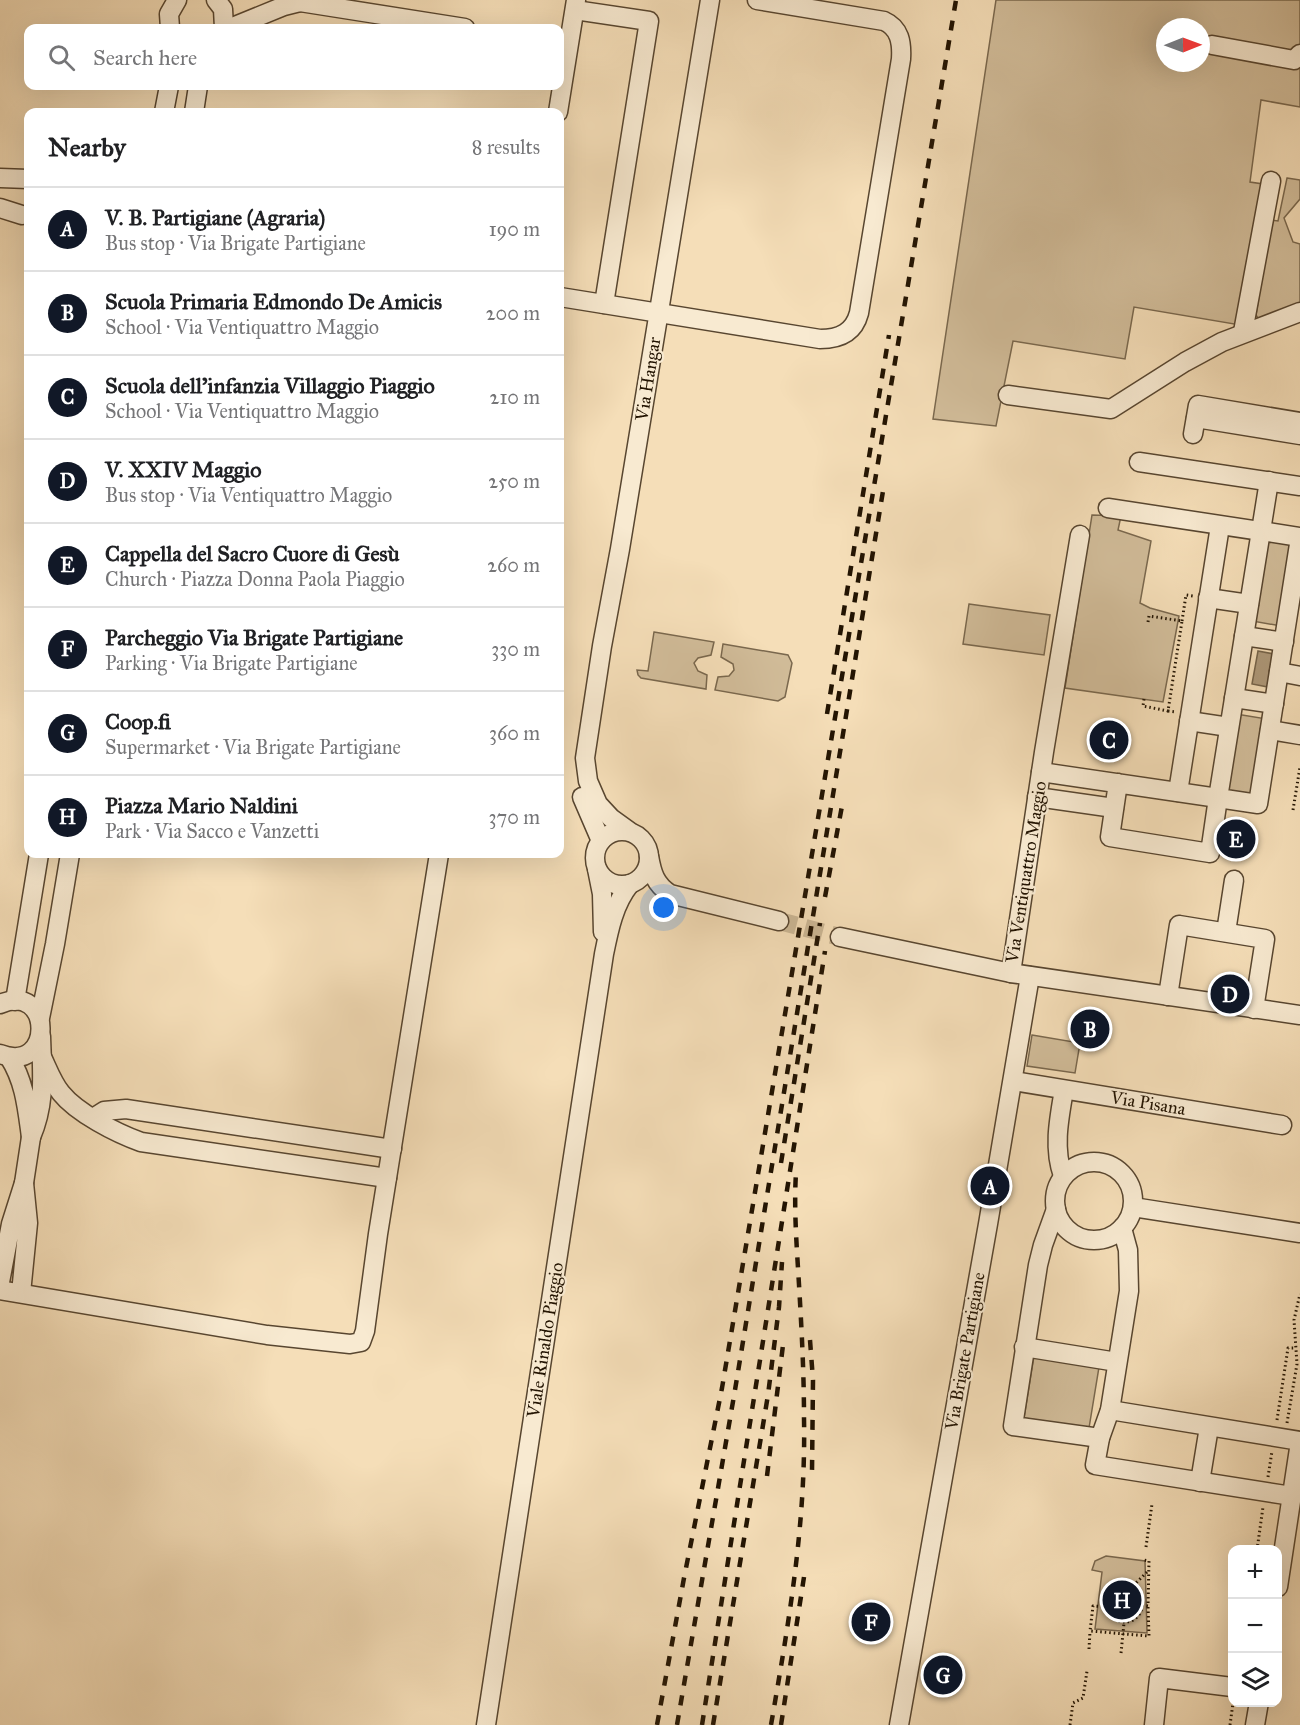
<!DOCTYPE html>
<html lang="en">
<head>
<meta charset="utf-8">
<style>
	:root { --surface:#fff; --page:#f2f2f2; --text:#202124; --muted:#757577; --line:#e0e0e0; --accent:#111827 }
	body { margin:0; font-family:"IM FELL Great Primer",serif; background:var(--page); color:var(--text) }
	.controls { position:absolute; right:18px; bottom:18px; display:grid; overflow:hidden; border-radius:12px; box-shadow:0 6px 24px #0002 }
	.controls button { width:54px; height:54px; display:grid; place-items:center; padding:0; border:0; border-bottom:2px solid var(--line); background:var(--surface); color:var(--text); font:30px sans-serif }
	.compass { position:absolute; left:1156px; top:18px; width:54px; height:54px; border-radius:50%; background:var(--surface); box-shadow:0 6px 24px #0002; rotate:89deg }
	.you { position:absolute; left:664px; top:908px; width:21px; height:21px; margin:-15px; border:4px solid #fff; border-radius:50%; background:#1a73e8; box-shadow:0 0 0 9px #1a73e833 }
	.badge { display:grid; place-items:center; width:39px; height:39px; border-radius:50%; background:var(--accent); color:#fff; font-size:20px; font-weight:700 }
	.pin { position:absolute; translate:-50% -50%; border:3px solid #fff; box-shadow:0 2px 6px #0006 }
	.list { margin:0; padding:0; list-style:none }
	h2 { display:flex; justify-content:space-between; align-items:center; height:78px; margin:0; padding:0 24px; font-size:26px }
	h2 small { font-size:20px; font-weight:400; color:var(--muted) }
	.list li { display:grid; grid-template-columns:39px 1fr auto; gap:18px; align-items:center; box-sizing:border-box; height:84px; padding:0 24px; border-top:2px solid var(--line) }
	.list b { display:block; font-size:22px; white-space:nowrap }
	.list p { margin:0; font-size:20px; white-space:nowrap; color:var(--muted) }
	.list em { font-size:20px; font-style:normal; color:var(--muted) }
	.icon { flex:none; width:33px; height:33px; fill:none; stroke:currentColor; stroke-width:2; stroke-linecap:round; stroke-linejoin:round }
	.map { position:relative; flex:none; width:1300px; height:1725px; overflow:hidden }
	.search { position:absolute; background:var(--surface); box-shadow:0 6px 24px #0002; left:24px; top:24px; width:540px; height:66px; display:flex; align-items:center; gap:15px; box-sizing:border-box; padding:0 21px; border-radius:12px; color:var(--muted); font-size:22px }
	.panel { position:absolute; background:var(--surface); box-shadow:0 6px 24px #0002; left:24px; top:108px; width:540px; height:750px; border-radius:12px }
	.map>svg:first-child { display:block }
	.green { fill:#d1bc99; stroke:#7a684e; stroke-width:1.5; fill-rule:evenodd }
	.water { fill:#ae997a; stroke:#76644a; stroke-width:1.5 }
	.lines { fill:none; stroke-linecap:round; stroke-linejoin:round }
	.minor-tunnel { stroke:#cbb694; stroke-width:18; stroke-dasharray:18 9; stroke-linecap:butt }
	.minor-casing { stroke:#584630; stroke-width:21 }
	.path { stroke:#231402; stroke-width:3; stroke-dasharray:1.5 3; stroke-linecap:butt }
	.minor { stroke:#f8ead1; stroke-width:18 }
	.rail { stroke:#231402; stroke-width:4.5; stroke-dasharray:10 10; stroke-linecap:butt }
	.labels { text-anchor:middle; stroke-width:4.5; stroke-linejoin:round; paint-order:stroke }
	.street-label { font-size:18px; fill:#231402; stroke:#f8ead1 }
</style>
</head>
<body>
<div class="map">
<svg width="1300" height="1725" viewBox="0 0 1300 1725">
	<rect width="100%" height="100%" fill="#f5deb8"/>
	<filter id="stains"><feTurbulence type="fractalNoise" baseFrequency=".00333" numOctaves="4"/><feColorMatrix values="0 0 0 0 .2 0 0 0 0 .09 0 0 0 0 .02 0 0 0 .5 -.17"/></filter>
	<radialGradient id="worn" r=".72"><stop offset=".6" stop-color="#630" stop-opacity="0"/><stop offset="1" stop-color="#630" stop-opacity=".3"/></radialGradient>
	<g class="green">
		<path d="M996,0H1300V107L1261,100L1250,182L1263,184L1240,325L1134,307L1125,359L1013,341L996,426L933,419ZM1165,27H1201V63H1165Z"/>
		<polygon points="1287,178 1300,180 1300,199 1284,218 1293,242 1300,244 1300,305 1259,320 1256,315 1271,220 1278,221"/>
		<polygon points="1092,515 1121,516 1118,530 1151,541 1140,603 1150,608 1179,616 1163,702 1065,688"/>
		<polygon points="1265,537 1294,541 1281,626 1252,621"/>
		<polygon points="969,604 1050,615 1044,655 963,644"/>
		<polygon points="654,632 714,642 711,655 698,658 694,663 698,671 707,675 706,689 641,678 638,675 637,670 648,671"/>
		<polygon points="723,644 788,655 792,663 785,697 778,701 715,690 718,677 729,676 734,670 733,664 721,657"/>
		<polygon points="1236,714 1267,719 1255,796 1224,791"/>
		<polygon points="1032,1035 1080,1043 1075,1073 1027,1066"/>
		<polygon points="1034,1356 1099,1367 1089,1428 1024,1418"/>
		<polygon points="1106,1556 1145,1561 1147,1633 1095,1629 1102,1572 1092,1570 1095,1561"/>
	</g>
	<polygon class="water" points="1258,651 1274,654 1268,687 1252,684"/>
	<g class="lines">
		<polyline class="minor-tunnel" points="779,921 840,937"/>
		<defs>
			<g id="minor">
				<polyline points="216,0 223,9 224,28"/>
				<polyline points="300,2 465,28"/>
				<polyline points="575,10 649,21 604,304"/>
				<polyline points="170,28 169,14 177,0"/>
				<polyline points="230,28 284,6 300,2 292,0"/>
				<polyline points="1212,45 1294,60 1300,54"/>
				<polyline points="164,112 169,86"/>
				<polyline points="194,112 198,86"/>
				<polyline points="558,112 576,0"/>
				<polyline points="0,178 28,179"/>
				<polyline points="0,208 22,215"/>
				<path d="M560,297L820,339C840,339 854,332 859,313L901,59C902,43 900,28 884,21L757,0"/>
				<polyline points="1243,332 1271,181"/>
				<polyline points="1008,395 1111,409 1185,362 1222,342 1300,312"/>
				<polyline points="1196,418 1300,435"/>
				<polyline points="1193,434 1198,405 1300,422"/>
				<polyline points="1139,462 1300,486"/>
				<polyline points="1269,481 1218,798 1258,804 1300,538"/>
				<polyline points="1108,508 1300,537"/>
				<polyline points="1208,598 1249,604"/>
				<polyline points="1244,636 1284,642"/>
				<polyline points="1279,672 1300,676"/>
				<polyline points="1234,698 1274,704"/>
				<polyline points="1189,721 1229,727"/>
				<polyline points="1270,730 1300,735"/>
				<polyline points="1041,772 1218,798 1210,853 1110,837 1118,783"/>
				<polyline points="1178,792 1220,526"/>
				<polyline points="582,797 601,841"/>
				<polyline points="1037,797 1114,808"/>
				<circle cx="622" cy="858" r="27"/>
				<polyline points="629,831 611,818 598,804 588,781 585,758 602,646 620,549 710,0"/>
				<path d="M649,856C652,873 655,884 670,894L779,921"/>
				<polyline points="597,869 602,894 603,932"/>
				<polyline points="1226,932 1234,880"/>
				<polyline points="840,937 1011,973 1300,1015"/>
				<polyline points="1011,973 1044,752 1080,535"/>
				<polyline points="1168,996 1179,925 1265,939 1254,1009"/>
				<polyline points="15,1001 39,854"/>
				<path d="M0,1004C53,981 55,1075 0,1054"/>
				<polyline points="40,1018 55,944 70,854"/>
				<path d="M41,1055C47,1067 52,1082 61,1093C77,1113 116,1133 141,1142L387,1178"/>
				<path d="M9,1057C25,1082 27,1108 31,1137C46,1102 42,1073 41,1036"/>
				<polyline points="1013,1081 1282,1125"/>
				<polyline points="93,1118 104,1111 126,1109 392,1149"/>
				<circle cx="1094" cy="1201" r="39"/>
				<path d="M1063,1176C1053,1148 1059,1119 1064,1090"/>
				<polyline points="24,1183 31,1137"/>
				<polyline points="1133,1207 1300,1233"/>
				<polyline points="1056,1209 1043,1245 1038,1265 1013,1426 1100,1438"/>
				<polyline points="1122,1228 1128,1250 1129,1291 1110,1410 1100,1438 1095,1465 1292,1496"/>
				<polyline points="0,1282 11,1224 24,1183 28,1223 21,1293"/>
				<polyline points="0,1290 267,1335 350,1344 361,1342 365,1331 378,1234 439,854"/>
				<polyline points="1024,1347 1117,1362"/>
				<polyline points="1110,1410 1300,1441"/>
				<polyline points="1200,1482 1209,1427"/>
				<polyline points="1278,1587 1300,1442"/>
				<path d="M486,1725L604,954C609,929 614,904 630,884"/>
				<polyline points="899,1725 988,1224 1030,976"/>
				<polyline points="1154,1725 1159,1678 1232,1687"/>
				<polyline points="1255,1725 1259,1702"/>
			</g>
		</defs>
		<use href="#minor" class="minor-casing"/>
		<g class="path">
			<polyline points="1182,621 1186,595 1193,596"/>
			<polyline points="1148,622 1149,616 1182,621 1168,711 1176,712"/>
			<polyline points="1144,699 1143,706 1168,711"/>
			<polyline points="1293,810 1300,767"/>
			<polyline points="1277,1420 1288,1348 1294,1348"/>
			<polyline points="1287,1423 1297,1364 1294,1320 1300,1294"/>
			<polyline points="1268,1477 1272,1451"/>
			<polyline points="1146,1547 1152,1504"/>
			<polyline points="1257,1550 1263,1507"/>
			<circle cx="1125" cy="1605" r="17"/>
			<polyline points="1130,1589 1148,1571"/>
			<polyline points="1142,1605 1148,1606 1149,1561 1144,1560"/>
			<polyline points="1107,1607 1093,1606 1090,1631 1149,1636 1148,1606"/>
			<polyline points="1089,1649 1090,1631"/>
			<polyline points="1121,1653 1124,1623"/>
			<polyline points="1070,1725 1073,1703 1083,1698 1087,1671"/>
			<polyline points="1230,1725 1233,1703"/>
		</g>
		<use href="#minor" class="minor"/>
		<g class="rail">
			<polyline points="827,714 889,335"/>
			<polyline points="825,897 842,806"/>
			<polyline points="781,1163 820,923"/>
			<polyline points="810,1340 813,1380 812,1472"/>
			<polyline points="767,1476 783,1345"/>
			<polyline points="657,1725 684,1578 722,1388 956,0"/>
			<polyline points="677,1725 735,1390 883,491"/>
			<polyline points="702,1725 825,951"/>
			<polyline points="713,1725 768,1395 779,1307 782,1262"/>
			<path d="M771,1725C789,1621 806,1524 804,1418C804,1368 801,1318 798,1268C796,1236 794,1204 796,1173"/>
			<polyline points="781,1725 804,1577"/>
		</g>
	</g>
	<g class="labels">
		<g class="street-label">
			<text transform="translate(648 379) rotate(-81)" y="6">Via Hangar</text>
			<text transform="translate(1026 872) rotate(-81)" y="6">Via Ventiquattro Maggio</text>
			<text transform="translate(1148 1103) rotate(9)" y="6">Via Pisana</text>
			<text transform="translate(545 1340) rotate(-81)" y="6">Viale Rinaldo Piaggio</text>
			<text transform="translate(965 1351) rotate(-80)" y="6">Via Brigate Partigiane</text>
		</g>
	</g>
	<rect width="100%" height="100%" filter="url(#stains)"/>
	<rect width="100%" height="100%" fill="url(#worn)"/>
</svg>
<div class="controls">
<button>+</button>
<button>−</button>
<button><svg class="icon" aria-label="layers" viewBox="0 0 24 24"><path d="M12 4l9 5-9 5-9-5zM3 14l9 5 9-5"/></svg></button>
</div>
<svg class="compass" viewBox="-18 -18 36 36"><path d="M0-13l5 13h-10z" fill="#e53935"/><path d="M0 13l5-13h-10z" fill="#757577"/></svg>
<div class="you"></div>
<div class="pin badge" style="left:990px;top:1186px">A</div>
<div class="pin badge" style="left:1090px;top:1029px">B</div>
<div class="pin badge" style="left:1109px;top:740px">C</div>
<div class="pin badge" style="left:1230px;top:994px">D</div>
<div class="pin badge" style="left:1236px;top:839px">E</div>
<div class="pin badge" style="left:871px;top:1622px">F</div>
<div class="pin badge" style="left:943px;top:1675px">G</div>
<div class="pin badge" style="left:1122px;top:1600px">H</div>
<div class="search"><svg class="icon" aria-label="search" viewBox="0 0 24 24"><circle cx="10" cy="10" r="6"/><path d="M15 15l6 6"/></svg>Search here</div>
<section class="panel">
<h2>Nearby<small>8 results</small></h2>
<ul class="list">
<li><span class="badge">A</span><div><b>V. B. Partigiane (Agraria)</b><p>Bus stop · Via Brigate Partigiane</p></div><em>190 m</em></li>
<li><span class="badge">B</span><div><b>Scuola Primaria Edmondo De Amicis</b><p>School · Via Ventiquattro Maggio</p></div><em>200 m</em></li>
<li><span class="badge">C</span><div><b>Scuola dell'infanzia Villaggio Piaggio</b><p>School · Via Ventiquattro Maggio</p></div><em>210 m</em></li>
<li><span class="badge">D</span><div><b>V. XXIV Maggio</b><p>Bus stop · Via Ventiquattro Maggio</p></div><em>250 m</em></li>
<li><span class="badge">E</span><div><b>Cappella del Sacro Cuore di Gesù</b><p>Church · Piazza Donna Paola Piaggio</p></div><em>260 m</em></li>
<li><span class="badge">F</span><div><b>Parcheggio Via Brigate Partigiane</b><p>Parking · Via Brigate Partigiane</p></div><em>330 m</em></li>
<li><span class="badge">G</span><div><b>Coop.fi</b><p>Supermarket · Via Brigate Partigiane</p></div><em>360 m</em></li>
<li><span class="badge">H</span><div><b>Piazza Mario Naldini</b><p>Park · Via Sacco e Vanzetti</p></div><em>370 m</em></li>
</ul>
</section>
</div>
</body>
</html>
